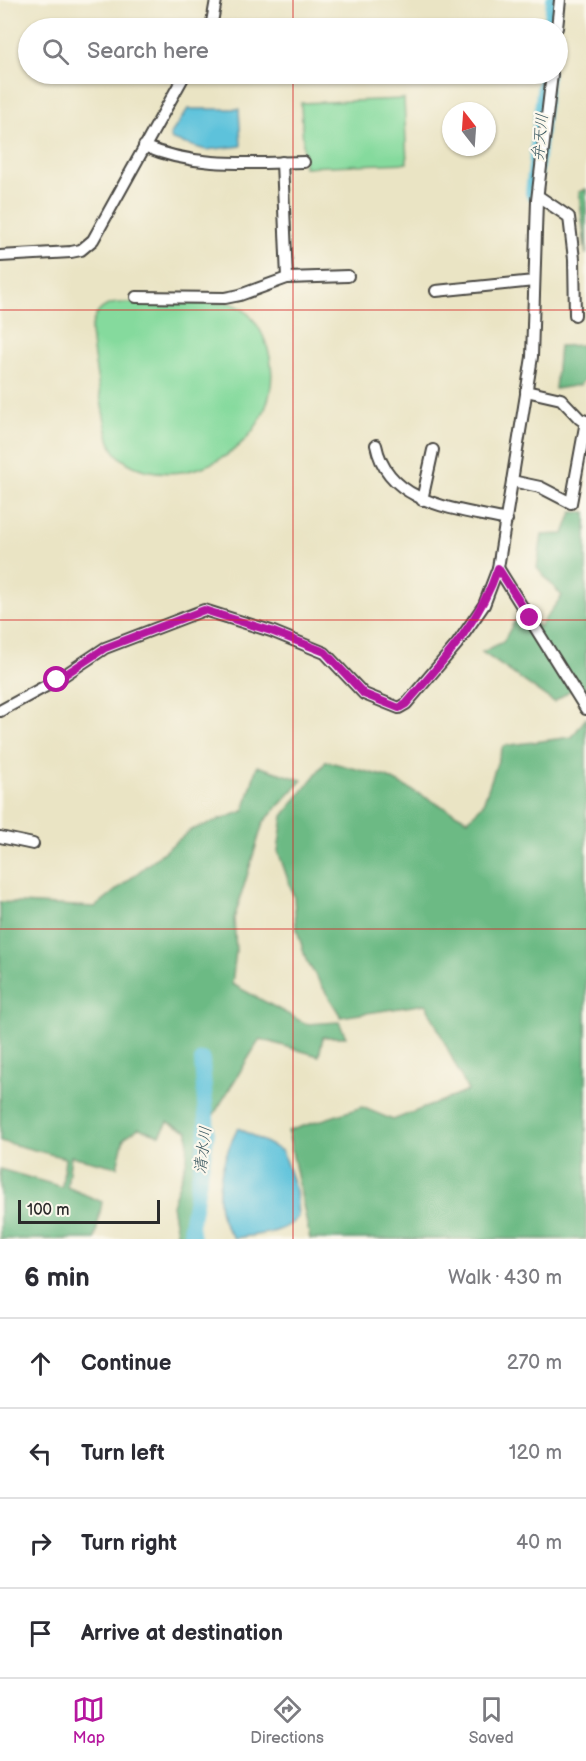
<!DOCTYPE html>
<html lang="en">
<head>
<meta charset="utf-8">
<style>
	:root { --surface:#fff; --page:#f2f2f3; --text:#2b2b33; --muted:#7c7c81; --line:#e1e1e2; --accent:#b5179e }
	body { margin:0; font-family:"Balsamiq Sans","Klee One",sans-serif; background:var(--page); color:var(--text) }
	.compass { position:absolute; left:442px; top:102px; width:54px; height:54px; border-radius:50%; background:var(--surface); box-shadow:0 2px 4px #0004; rotate:343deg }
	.scale { position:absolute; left:18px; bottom:15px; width:142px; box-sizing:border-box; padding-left:6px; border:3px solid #2b2b2b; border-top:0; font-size:16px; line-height:21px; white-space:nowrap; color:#2b2b2b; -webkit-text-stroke:4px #fbf7ec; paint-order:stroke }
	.stop { position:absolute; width:18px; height:18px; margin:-14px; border:4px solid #b5179e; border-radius:50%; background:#fff }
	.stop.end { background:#b5179e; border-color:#fff; box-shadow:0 2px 6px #0008 }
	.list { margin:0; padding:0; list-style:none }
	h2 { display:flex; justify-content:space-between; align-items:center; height:78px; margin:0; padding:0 24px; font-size:26px }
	h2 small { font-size:20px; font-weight:400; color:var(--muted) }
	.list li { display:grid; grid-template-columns:39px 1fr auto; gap:18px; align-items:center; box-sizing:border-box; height:90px; padding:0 24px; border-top:2px solid var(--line) }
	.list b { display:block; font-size:22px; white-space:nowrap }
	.list em { font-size:20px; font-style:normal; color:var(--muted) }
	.icon { flex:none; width:33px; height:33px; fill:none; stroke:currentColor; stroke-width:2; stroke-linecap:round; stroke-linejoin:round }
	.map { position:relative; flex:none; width:586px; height:1239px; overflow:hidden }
	.search { position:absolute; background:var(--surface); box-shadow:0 2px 4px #0004; left:18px; right:18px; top:18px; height:66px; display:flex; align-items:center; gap:15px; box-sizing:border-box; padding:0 21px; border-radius:33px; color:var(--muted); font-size:22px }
	.sheet { height:438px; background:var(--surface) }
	nav { display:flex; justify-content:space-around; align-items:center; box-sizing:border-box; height:84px; border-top:2px solid var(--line); background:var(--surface); font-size:16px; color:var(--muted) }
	nav a { display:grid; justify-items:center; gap:3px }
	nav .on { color:var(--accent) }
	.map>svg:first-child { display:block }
	.green { fill:#85da9d; stroke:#588264; stroke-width:1.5 }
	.forest { fill:#6cba84; stroke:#4c7258; stroke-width:1.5 }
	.water { fill:#5dc2db; stroke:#447683; stroke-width:1.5 }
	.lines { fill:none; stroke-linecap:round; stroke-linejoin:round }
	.river { stroke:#5dc2db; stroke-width:16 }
	.street-casing { stroke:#484742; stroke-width:14 }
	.street { stroke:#fff; stroke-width:10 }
	.route { stroke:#b5179e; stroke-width:8 }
	.grid { fill:none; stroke:#d62828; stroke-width:1.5; stroke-opacity:0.55 }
	.labels { text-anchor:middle; stroke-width:4.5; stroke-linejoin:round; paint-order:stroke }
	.water-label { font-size:16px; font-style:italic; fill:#3a5860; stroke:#fbf7ec }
</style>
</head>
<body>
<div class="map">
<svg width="586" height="1239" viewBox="0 0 586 1239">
	<rect width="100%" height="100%" fill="#fbf7ec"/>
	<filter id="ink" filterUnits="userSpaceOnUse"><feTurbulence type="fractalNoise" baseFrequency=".0167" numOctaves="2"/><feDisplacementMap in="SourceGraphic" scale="12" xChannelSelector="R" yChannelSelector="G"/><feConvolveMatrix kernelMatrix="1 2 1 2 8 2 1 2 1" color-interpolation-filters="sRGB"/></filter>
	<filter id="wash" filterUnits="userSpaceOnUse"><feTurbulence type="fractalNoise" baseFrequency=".008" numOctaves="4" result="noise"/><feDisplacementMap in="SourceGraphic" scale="24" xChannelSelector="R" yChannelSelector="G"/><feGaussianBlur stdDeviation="1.35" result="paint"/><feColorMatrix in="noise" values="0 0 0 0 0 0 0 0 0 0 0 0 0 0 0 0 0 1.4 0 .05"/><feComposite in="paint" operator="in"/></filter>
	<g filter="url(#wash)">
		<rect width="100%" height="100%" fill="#eae4c4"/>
		<g class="green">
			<polygon points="404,99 407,163 304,167 301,103"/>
			<path d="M117,303H230C247,308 257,322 264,338C296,413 223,488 145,470C133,467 118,459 112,447C105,433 92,349 91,330C94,314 101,305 117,303Z"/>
		</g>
		<g class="forest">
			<polygon points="586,189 586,255 579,192"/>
			<polygon points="586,345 586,377 580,385 555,389 559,346"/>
			<polygon points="572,512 586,512 586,700 576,686 554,702 482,652 503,642 520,612 539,627 562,596 537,568 542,535 564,534"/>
			<polygon points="586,718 586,1239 310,1239 288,1131 362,1107 393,1120 468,1091 426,1004 341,1017 306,960 296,926 294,897 278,851 283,816 326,761 387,777 468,820 483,804 503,746 572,737"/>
			<polygon points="257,766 302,780 263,823 234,919 236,951 232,984 306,1024 339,1022 346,1037 323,1037 319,1056 260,1039 197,1142 186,1225 188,1239 178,1239 172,1205 187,1159 188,1131 168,1122 160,1135 139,1128 124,1138 117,1167 71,1156 67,1187 102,1202 95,1239 0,1239 0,1169 62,1187 65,1158 0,1141 0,902 95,907 191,830 244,811"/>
		</g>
		<g class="water">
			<polygon points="188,109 239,109 241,146 206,150 172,140 170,135"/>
			<path d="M238,1128L282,1151L296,1191L298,1217C283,1235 257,1234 234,1238C207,1209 221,1160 238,1128Z"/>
		</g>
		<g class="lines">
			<g class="river">
				<polyline points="551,28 554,0"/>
				<polyline points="533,193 546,74"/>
				<polyline points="193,1239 191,1226 207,1132 202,1060"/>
			</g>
		</g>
	</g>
	<g filter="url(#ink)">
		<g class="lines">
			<defs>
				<g id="street">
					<polyline points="211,28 216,0"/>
					<polyline points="557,28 560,0"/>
					<path d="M144,146C194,168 250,163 304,162"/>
					<polyline points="282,162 287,278"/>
					<polyline points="538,196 569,217 574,259 575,315"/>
					<polyline points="0,256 71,252 81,250 93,240 185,74"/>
					<polyline points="436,291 534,281"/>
					<polyline points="136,297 225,298 240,295 287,278 348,276"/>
					<path d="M376,445C388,505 458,509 507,520"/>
					<polyline points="512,481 540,487 571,503 586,421 580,419 561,399 526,391"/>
					<polyline points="422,500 433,450"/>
					<polyline points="498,568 586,709"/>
					<polyline points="0,711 57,680 105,648 204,610 271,631 325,653 364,694 399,708 406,704 457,644 484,605 498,568 532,357 537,200 552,74"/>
					<polyline points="0,837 33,844"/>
				</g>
			</defs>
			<use href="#street" class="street-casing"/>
			<use href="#street" class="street"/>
		</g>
	</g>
	<g class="lines" filter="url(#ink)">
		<path class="route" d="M57,680L105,648L204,610L271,631L325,652L364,694L399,708L406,704C442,662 480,622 498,568L530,618"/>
	</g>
	<path class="grid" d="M293,0V28M293,74V1239M0,310H586M0,620H586M0,929H586"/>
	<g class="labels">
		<g class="water-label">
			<text transform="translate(539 137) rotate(-84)" y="6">弁天川</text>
			<text transform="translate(202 1150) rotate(-83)" y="6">清水川</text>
		</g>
	</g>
</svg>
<svg class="compass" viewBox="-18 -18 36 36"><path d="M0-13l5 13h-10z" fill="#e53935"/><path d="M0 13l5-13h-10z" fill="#7c7c81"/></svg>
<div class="scale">100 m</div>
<div class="stop" style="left:57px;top:680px"></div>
<div class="stop end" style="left:530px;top:618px"></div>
<div class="search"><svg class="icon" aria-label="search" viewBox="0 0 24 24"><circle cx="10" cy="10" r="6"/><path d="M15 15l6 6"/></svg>Search here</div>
</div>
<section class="sheet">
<h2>6 min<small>Walk · 430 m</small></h2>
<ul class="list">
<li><svg class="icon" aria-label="ahead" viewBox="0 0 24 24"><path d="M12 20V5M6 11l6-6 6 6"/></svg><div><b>Continue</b></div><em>270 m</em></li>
<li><svg class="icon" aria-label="left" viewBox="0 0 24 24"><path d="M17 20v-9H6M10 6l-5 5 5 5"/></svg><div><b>Turn left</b></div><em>120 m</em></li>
<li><svg class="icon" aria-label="right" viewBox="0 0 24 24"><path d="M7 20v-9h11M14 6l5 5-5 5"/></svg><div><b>Turn right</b></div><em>40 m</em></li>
<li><svg class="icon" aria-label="arrive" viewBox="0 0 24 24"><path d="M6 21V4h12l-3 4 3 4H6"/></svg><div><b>Arrive at destination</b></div></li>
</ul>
</section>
<nav>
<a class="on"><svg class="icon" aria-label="map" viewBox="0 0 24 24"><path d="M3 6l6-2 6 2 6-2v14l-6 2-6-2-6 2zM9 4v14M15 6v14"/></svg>Map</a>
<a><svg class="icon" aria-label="directions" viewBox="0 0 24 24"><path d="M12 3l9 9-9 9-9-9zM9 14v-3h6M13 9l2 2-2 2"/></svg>Directions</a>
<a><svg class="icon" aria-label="saved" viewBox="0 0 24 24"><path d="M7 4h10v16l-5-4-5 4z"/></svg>Saved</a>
</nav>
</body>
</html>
